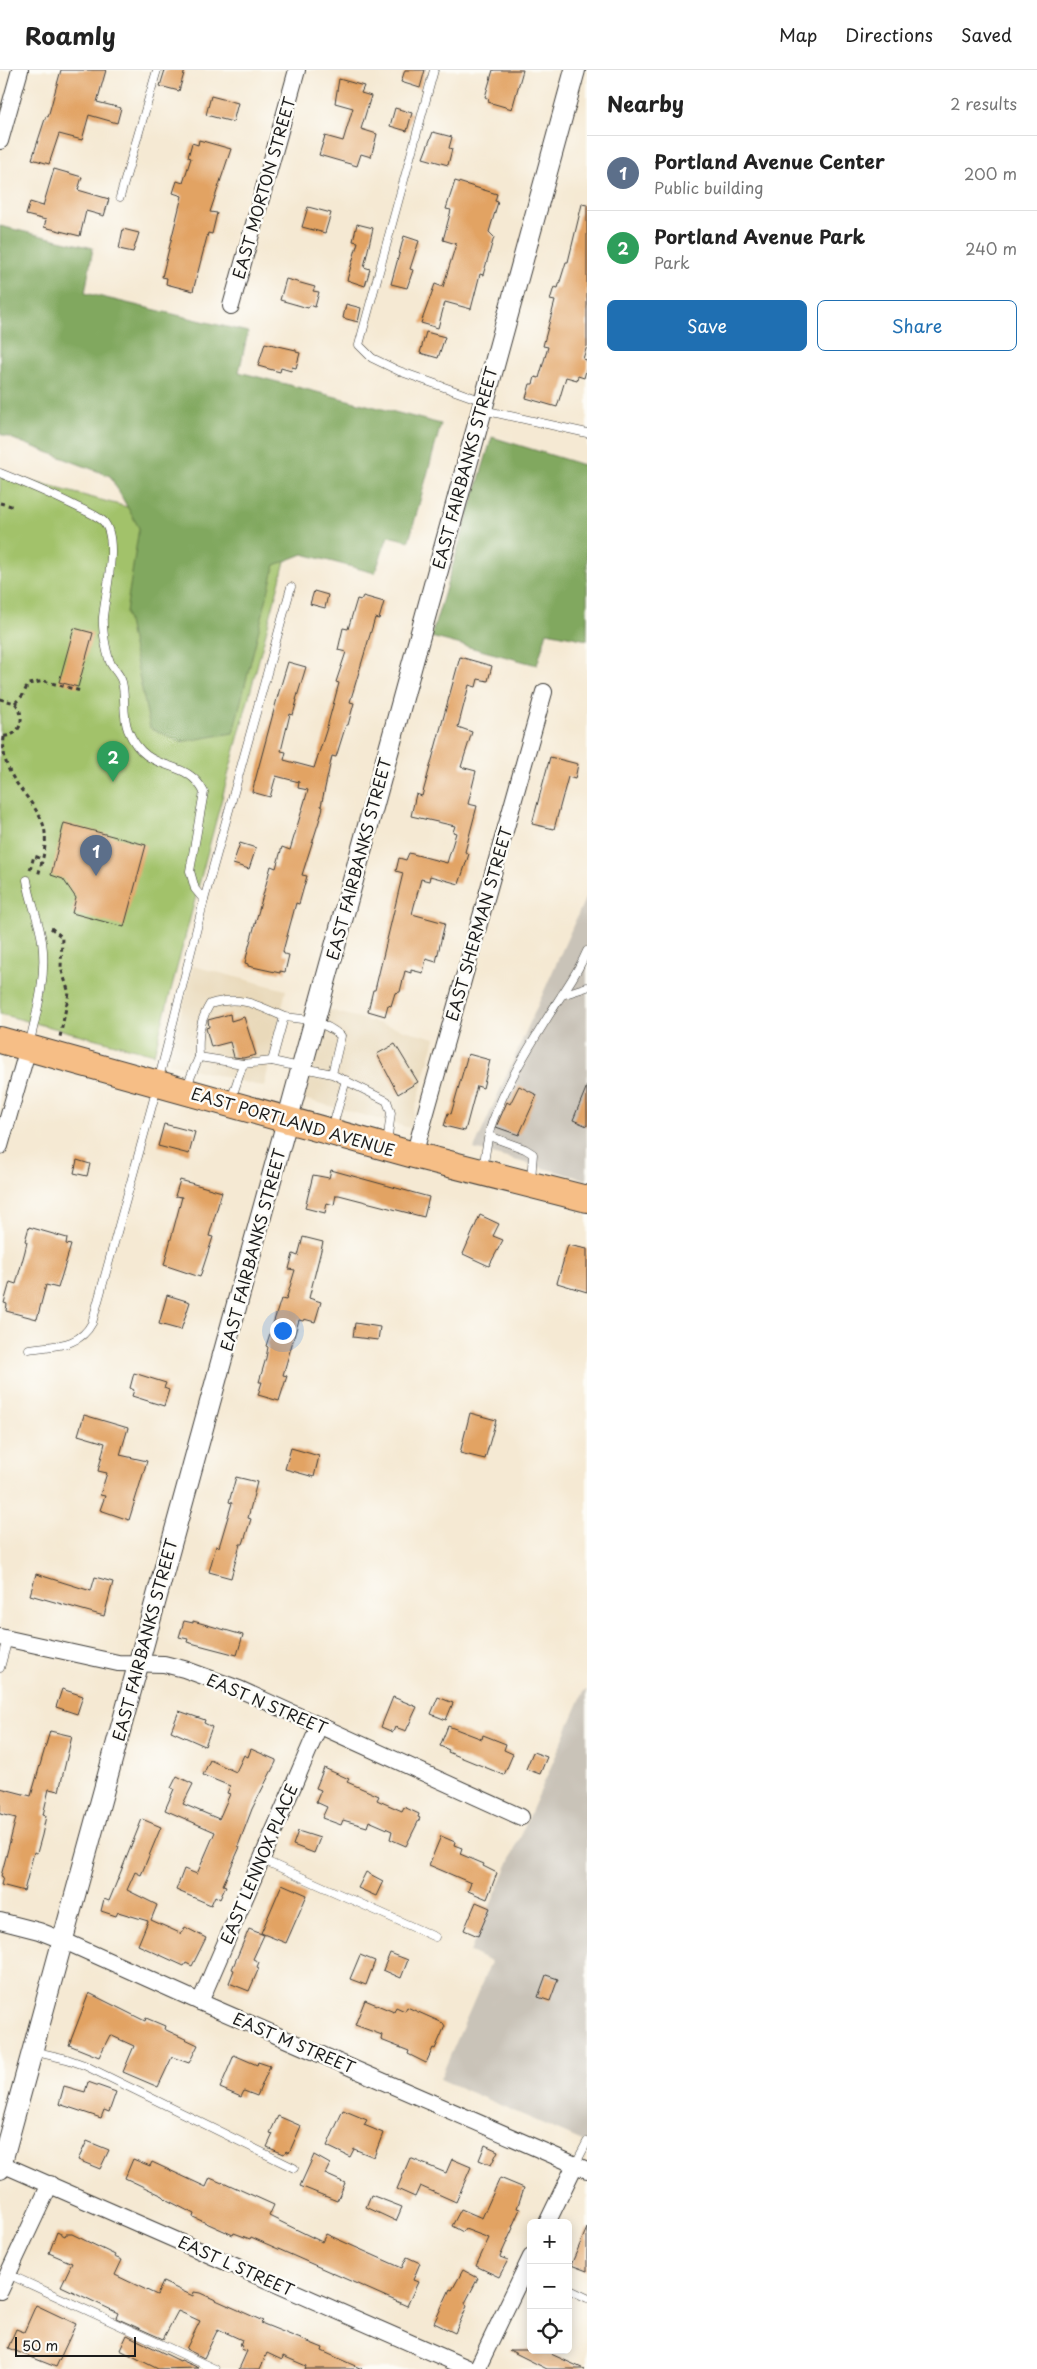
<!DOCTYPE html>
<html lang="en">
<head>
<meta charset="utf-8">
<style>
	:root { --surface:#fff; --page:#f6f6f6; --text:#222; --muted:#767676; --line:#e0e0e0; --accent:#1f6fb2 }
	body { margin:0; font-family:"Playpen Sans",sans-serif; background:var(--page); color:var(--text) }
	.controls { position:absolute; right:15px; bottom:15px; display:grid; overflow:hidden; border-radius:8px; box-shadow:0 2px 12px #0003 }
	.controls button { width:45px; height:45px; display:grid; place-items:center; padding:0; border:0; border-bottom:1px solid var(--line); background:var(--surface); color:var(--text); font:25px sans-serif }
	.scale { position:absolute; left:15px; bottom:12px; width:121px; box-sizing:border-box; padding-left:5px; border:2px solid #1c1c1c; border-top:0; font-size:14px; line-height:18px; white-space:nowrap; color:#1c1c1c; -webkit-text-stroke:4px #fdfcf7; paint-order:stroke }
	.you { position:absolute; left:282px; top:1260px; width:18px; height:18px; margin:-12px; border:4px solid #fff; border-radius:50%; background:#1a73e8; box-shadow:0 0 0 8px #1a73e833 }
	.badge { display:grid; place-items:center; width:32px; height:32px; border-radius:50%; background:var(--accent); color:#fff; font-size:16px; font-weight:700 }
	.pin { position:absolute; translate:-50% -41px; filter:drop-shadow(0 1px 2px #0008) }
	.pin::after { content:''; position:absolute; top:26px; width:18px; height:15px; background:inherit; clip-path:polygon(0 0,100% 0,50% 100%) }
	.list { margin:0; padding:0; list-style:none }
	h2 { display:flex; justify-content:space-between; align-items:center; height:65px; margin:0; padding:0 20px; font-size:21px }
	h2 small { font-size:16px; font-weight:400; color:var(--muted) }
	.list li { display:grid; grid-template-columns:32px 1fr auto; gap:15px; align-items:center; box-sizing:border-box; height:75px; padding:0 20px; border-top:1px solid var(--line) }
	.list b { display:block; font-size:19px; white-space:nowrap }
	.list p { margin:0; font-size:16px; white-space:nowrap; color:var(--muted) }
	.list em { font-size:16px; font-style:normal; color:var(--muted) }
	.actions { display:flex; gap:10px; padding:15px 20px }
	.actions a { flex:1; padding:11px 0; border:1px solid var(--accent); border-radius:8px; text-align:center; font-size:18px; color:var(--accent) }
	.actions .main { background:var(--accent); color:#fff }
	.icon { flex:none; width:28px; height:28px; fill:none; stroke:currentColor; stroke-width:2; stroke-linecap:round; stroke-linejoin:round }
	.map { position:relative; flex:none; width:587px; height:2299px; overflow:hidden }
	header { display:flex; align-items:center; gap:30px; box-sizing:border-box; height:70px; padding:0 25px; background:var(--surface); border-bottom:1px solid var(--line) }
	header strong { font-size:24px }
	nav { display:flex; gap:28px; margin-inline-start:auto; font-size:18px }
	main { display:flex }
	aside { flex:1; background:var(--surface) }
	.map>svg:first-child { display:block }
	.built { fill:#e9d9ba }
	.industrial { fill:#c9c3b8 }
	.green { fill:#a2c26a; stroke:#5f6f43 }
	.forest { fill:#81a85e; stroke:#4e623d }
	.building { fill:#e2a364 }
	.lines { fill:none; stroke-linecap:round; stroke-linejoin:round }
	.service-casing { stroke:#3d3b37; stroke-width:9 }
	.minor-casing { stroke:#3d3b37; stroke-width:18 }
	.tertiary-casing { stroke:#3d3b37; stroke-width:22 }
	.primary-casing { stroke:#3d3b37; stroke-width:28 }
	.path { stroke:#3d3b37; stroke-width:3; stroke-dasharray:4 4; stroke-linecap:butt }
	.service { stroke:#fff; stroke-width:8 }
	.minor { stroke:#fff; stroke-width:16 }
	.tertiary { stroke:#fff; stroke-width:20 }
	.primary { stroke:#f6be86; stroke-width:26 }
	.labels { text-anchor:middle; stroke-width:5; stroke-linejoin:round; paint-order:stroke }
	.street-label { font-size:16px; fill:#1c1c1c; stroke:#fdfcf7 }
</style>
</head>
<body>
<header>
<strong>Roamly</strong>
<nav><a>Map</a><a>Directions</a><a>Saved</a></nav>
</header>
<main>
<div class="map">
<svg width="587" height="2299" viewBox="0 0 587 2299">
	<rect width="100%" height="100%" fill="#fdfcf7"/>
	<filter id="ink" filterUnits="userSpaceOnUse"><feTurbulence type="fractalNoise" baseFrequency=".02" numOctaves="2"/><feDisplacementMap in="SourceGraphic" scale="10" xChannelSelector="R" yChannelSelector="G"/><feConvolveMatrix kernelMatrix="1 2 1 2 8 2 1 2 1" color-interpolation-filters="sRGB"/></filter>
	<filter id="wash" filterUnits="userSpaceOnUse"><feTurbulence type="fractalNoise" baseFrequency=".0096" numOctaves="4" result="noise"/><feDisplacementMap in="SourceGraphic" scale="20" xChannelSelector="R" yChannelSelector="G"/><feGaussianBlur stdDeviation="1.12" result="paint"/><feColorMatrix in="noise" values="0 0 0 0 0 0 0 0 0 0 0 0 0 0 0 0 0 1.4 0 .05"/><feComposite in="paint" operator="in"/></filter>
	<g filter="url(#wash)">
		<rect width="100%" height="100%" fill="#f5e9d3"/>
		<g class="built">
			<polygon points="193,896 286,920 264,1017 168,993"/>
			<polygon points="329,940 435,968 410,1058 304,1029"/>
		</g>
		<g class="industrial">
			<polygon points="587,824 587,1110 474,1079"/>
			<polygon points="587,1620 587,2073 440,2009 491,1892 470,1882 584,1621"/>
		</g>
		<polygon class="green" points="0,403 288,480 154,984 0,944"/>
		<g class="forest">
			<polygon points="0,156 93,178 85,223 248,262 239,302 441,354 409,471 388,466 375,503 303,484 275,495 233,663 180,672 150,658 126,542 139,458 110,406 0,364"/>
			<polygon points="492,367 587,396 587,570 547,562 537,595 431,567"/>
		</g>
		<g id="blocks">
			<g class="building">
				<polygon points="61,0 106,0 97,32 121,38 117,53 89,45 82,70 59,64 49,94 32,89 46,46 48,47"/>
				<polygon points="165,0 185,0 179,21 160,16"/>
				<polygon points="405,0 425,0 420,18 401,12"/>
				<polygon points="493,0 523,0 512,39 488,32 489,29 485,27"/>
				<polygon points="339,9 364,16 361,23 371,26 361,59 377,64 371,87 361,84 357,96 319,85 325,66 343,71 353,38 335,33"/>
				<polygon points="211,26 238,33 233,52 206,45"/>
				<polygon points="395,38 412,43 407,61 390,56"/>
				<polygon points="433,62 452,67 449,78 452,79 448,95 423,88"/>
				<polygon points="199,70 231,79 210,142 217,143 212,164 208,163 193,221 166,214 167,208 162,207 182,126 173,123 177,111 183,113 191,88 188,87 192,73 198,75"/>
				<polygon points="54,99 82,107 78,120 109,129 104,146 86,141 80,166 44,157 46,150 26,145 30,132 43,136"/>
				<polygon points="455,111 497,124 495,131 498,132 489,162 494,167 483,205 480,204 471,239 445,232 438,258 421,253 435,214 443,217 456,174 443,170 451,140 446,139"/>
				<polygon points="582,134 587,135 587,276 583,289 587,290 587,297 584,308 578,306 577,310 566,307 557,337 526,328 530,314 533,314 535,307 539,308 548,277 543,276 555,231 550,230 554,217 558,218 566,192 568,192"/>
				<polygon points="308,137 331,143 325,163 302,157"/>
				<polygon points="357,154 373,158 364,197 370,199 365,216 347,210 358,172 353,171"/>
				<polygon points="123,159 139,163 133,182 119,179"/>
				<polygon points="404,166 419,171 410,199 413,200 407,218 391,214"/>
				<polygon points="286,209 315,217 313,221 319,222 315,237 310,235 308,238 280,230"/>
				<polygon points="346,234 361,238 358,252 343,248"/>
				<polygon points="426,262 445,267 438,288 420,283"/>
				<polygon points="265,273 296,280 296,282 300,283 296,298 292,297 291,301 281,298 280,302 258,296"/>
				<polygon points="314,521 328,525 325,538 310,534"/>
				<polygon points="363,526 384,532 379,549 375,548 350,632 354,633 348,655 346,655 336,687 332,686 321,736 323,737 321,745 302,805 307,806 299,834 296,833 283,881 284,884 289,885 285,902 280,901 280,903 248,896 248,894 245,893 249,876 271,796 276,798 282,777 290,780 308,720 298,718 299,712 276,706 270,727 252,722 278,625 288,592 306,597 296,630 297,630 293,645 290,644 281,681 286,682 284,690 314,698 326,661 339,613 336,612 346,582 338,580 343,558 348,559 357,529 361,530"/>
				<polygon points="74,558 93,563 78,617 59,612"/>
				<polygon points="460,587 492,596 488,611 478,609 476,617 469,615 458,657 472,662 461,697 476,701 468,734 477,736 465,782 469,784 459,814 430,806 429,811 421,809 412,844 445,853 436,892 426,889 423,903 411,900 411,903 405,901 400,922 395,923 391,936 388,935 385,946 368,941 373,920 375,920 403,803 396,801 399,788 406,790 409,783 447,793 456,763 453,762 455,756 411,746 416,724 422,726"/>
				<polygon points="550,687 578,694 575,709 568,707 554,759 532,754"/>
				<polygon points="64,753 146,775 124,857 72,843 76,828 63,809 51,805"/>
				<polygon points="240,773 256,778 249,799 233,794"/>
				<polygon points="230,944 231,951 244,947 256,985 243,988 234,987 230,972 211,977 206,958 209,957 208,950"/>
				<polygon points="395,974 418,1012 398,1024 377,984"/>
				<polygon points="468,984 490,990 483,1018 477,1016 465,1061 444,1056 448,1043 451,1044"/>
				<polygon points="519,1016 537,1025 519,1065 496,1057 507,1032 510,1034"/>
				<polygon points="587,1016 587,1056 573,1050"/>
				<polygon points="164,1054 195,1062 189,1084 158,1076"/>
				<polygon points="77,1090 90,1094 87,1106 74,1103"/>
				<polygon points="331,1100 429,1127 424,1147 339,1125 336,1125 334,1135 327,1133 325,1143 305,1138 313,1105 329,1108"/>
				<polygon points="180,1110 222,1122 209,1166 213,1167 200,1207 164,1195 182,1127 175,1126"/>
				<polygon points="480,1145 499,1154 493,1166 503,1170 489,1196 463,1184"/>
				<polygon points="29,1157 67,1168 66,1174 71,1175 58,1218 46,1215 37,1249 6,1241 7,1234 4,1233 10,1212 16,1214 25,1181 27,1172 25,1171"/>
				<polygon points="303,1167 323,1172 309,1228 321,1232 315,1252 304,1249 303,1251 299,1250 283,1305 287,1306 279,1331 258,1325 262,1312 259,1312 266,1288 268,1277 266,1276 281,1229 286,1230 295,1200 289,1199 293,1184 298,1186"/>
				<polygon points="568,1175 587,1179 587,1222 557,1213"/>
				<polygon points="167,1225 190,1232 181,1260 159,1254"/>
				<polygon points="355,1253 380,1257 378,1270 353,1267"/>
				<polygon points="134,1303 166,1313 164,1318 169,1320 164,1336 132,1326 134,1320 130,1318"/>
				<polygon points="470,1343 496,1350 485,1389 460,1383"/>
				<polygon points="84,1345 128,1358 120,1385 147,1391 129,1450 100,1440 105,1426 100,1425 107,1403 98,1401 105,1373 78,1365"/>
				<polygon points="291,1378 319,1386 314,1407 285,1399"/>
				<polygon points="236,1407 257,1412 248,1448 251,1449 243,1474 240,1474 231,1508 209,1502 216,1476 219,1477 232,1433 229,1432"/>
				<polygon points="36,1504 91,1521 95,1507 113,1512 104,1546 30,1525"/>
				<polygon points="184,1551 193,1553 193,1551 243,1565 237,1585 187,1572 188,1569 179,1567"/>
				<polygon points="62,1619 83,1626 77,1644 56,1637"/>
				<polygon points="393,1627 417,1637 406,1661 395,1657 393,1662 381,1657"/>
				<polygon points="438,1627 453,1633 446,1650 431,1644"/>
				<polygon points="179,1641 205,1650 204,1653 212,1657 205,1676 171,1661"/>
				<polygon points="448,1656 482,1669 483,1665 506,1674 504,1680 513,1684 504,1705 448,1682 449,1680 440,1676"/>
				<polygon points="50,1661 72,1666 59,1721 49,1719 43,1745 46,1746 42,1765 37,1783 34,1782 24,1821 1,1815 3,1807 1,1806 16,1748 0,1744 0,1718 31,1726"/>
				<polygon points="251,1679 276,1690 276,1692 252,1739 238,1776 240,1777 223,1815 226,1816 220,1829 215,1826 211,1835 176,1820 184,1799 197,1804 215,1762 165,1740 174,1719 171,1718 177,1706 193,1714 183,1734 219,1749 230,1724 227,1723 230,1716 203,1705 210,1690 236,1702 244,1685 248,1687"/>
				<polygon points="533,1682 547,1687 540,1704 526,1699"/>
				<polygon points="324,1698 349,1709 347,1712 379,1726 377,1730 379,1731 402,1741 404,1737 419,1744 418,1747 420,1748 406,1776 390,1769 392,1761 369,1751 367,1757 343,1750 341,1755 322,1748 327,1737 316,1732 321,1720 316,1718"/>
				<polygon points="142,1749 161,1757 141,1805 135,1802 127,1820 157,1835 151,1850 182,1864 185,1857 206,1868 192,1896 186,1893 184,1896 138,1875 148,1851 118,1842 116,1846 101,1841 104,1829 109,1831"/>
				<polygon points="298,1761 320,1768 314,1783 293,1775"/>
				<polygon points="441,1766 455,1772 454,1775 462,1778 460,1784 484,1794 483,1796 497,1803 487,1829 468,1821 471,1813 429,1795"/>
				<polygon points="366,1802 383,1811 376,1826 358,1818"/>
				<polygon points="282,1814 307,1825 286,1873 261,1863"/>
				<polygon points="476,1832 490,1838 478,1866 464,1860"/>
				<polygon points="249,1859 264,1865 253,1889 259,1892 257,1897 259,1898 249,1921 229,1913 234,1900 232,1899"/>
				<polygon points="390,1883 408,1890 401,1908 383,1900"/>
				<polygon points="360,1885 375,1891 366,1915 350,1909"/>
				<polygon points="546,1905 558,1909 550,1931 538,1927"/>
				<polygon points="89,1923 145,1951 146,1948 165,1956 164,1959 198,1975 189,1993 172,1987 158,2017 123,2002 134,1976 110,1965 99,1987 69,1975"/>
				<polygon points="365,1930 394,1942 396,1937 405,1941 407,1937 443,1953 445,1956 435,1979 433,1978 426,1993 408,1984 409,1981 381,1970 382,1965 355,1955"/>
				<polygon points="234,1985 257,1995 258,1992 270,1996 257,2026 244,2021 241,2027 220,2018"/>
				<polygon points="88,2012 116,2022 109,2042 104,2040 101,2048 59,2034 64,2016 85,2022"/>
				<polygon points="343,2040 367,2050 364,2055 383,2063 374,2087 354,2079 350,2087 327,2076"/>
				<polygon points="278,2046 301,2056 289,2083 286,2081 284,2084 267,2077 273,2064 270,2063"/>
				<polygon points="87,2071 109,2080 100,2099 78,2090"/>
				<polygon points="485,2075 498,2081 491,2095 479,2090"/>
				<polygon points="314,2085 330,2094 325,2104 345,2113 337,2131 300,2116"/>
				<polygon points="410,2088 446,2103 452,2089 471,2097 456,2132 420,2116 415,2127 397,2119"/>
				<polygon points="133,2089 150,2096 152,2092 206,2117 210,2108 222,2113 223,2112 274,2135 269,2146 322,2172 326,2164 402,2198 407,2187 420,2193 413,2210 418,2212 407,2236 251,2167 250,2169 234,2163 233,2165 193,2147 194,2144 167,2130 163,2126 125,2108"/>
				<polygon points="500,2108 524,2118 517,2138 520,2139 512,2157 513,2158 500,2187 508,2190 499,2207 476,2196 489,2168 465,2159 463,2162 452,2156 461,2139 482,2148"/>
				<polygon points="371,2125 402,2137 396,2151 366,2137"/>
				<polygon points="587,2158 587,2201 571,2195"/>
				<polygon points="57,2162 65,2166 66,2164 72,2164 115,2185 114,2187 122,2190 115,2205 157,2225 163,2212 193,2226 194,2222 200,2223 263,2251 261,2253 323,2278 322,2281 362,2299 305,2299 306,2296 283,2286 282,2290 267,2283 260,2299 239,2299 247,2281 241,2279 243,2276 240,2275 242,2270 218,2259 204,2288 186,2279 200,2251 178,2241 163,2269 116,2248 118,2243 61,2216 72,2193 49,2183"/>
				<polygon points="463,2200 478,2208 465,2233 467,2236 455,2263 434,2253 450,2219 452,2220"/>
				<polygon points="36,2235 76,2254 56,2297 8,2278 16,2259 24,2262"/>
				<polygon points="127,2265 180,2291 181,2290 199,2298 158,2299 120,2280"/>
				<polygon points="509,2280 553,2280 551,2284 584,2299 547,2299"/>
			</g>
		</g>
	</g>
	<g filter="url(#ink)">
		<use href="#blocks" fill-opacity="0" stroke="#3d3b37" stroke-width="1"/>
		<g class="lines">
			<defs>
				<g id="service">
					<polyline points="434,0 359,275 372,288 399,301 483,331"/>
					<polyline points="120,127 157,0"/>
					<polyline points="483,340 587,363"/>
					<path d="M0,403C25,413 49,423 73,435C83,440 95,444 103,451C120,468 105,525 103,547C102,559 106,581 110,592C113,599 120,604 122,612C126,627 122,645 128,660C147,707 185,685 204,722L190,801L195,819L204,830"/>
					<path d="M27,810C30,831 39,850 42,871C47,906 37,942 29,975"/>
					<polyline points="562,925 587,917"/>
					<path d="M199,987C198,966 199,952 210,934C240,925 258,935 284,947"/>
					<path d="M332,1004L341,966C323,951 307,949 284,947L272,991L332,1004L387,1031L391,1043L387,1073"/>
					<polyline points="186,1018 199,987 243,994 272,991"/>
					<polyline points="231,1030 243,994"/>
					<polyline points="332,1059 346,1010"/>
					<polyline points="489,1066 525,1079 533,1084 531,1110"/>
					<path d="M483,1098C486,1083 487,1067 492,1053C507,1011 533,971 556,934C568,915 578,902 587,881"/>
					<path d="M29,1279C54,1275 79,1278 92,1253L153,1032L204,830L291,517"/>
					<polyline points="0,1598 8,1569"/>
					<polyline points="261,1789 435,1867"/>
					<polyline points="32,1981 67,1989 84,1995 294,2098"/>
					<polyline points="575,2095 587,2072"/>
					<polyline points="8,2204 215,2299"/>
					<polyline points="568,2219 587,2228"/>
				</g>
				<g id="minor">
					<polyline points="0,71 20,0"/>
					<polyline points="231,236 297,0"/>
					<polyline points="0,1076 28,978"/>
					<polyline points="414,1085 544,622"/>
					<polyline points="0,1567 118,1593 164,1594 184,1599 239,1619 521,1747"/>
					<polyline points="0,1851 39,1861 62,1870 200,1932 587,2100"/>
					<polyline points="200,1932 319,1656"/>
					<polyline points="2,2094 470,2299"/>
					<polyline points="547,2153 575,2095"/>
					<polyline points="0,2221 50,2114"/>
					<polyline points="477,2299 531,2187"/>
				</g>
				<polyline id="tertiary" points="0,2099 575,0"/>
				<polyline id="primary" points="0,970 414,1085 587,1129"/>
			</defs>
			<use href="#service" class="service-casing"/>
			<use href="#minor" class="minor-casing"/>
			<use href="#tertiary" class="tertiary-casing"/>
			<use href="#primary" class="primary-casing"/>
			<g class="path">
				<polyline points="0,433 15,437"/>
				<path d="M0,629L15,633C27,646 21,669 0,666"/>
				<polyline points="15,633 23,625 28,614 44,611 81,621"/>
				<path d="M4,667C0,706 26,719 41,749C50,767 43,788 38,806"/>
				<polyline points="30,800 34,786 43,789"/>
				<polyline points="51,858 62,867 61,898 69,923 60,967"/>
			</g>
			<use href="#service" class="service"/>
			<use href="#minor" class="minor"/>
			<use href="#tertiary" class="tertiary"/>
			<use href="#primary" class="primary"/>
		</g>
	</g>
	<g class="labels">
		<g class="street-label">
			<text transform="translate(264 118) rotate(-74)" y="6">EAST MORTON STREET</text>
			<text transform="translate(465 398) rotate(-75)" y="6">EAST FAIRBANKS STREET</text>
			<text transform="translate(359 789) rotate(-75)" y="6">EAST FAIRBANKS STREET</text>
			<text transform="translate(479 854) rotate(-74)" y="6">EAST SHERMAN STREET</text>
			<text transform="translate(293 1052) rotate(16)" y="6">EAST PORTLAND AVENUE</text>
			<text transform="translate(253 1180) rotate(-75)" y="6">EAST FAIRBANKS STREET</text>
			<text transform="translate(145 1570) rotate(-75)" y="6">EAST FAIRBANKS STREET</text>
			<text transform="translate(267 1634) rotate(23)" y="6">EAST N STREET</text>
			<text transform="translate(259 1794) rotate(-67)" y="6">EAST LENNOX PLACE</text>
			<text transform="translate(294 1973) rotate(23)" y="6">EAST M STREET</text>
			<text transform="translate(236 2196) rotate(24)" y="6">EAST L STREET</text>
		</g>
	</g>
</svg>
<div class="controls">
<button>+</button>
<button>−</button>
<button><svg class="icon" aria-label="locate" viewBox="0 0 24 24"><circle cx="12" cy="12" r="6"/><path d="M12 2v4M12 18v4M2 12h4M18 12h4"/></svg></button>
</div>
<div class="scale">50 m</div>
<div class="you"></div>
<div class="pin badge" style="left:96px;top:806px;background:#5c6f8a">1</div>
<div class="pin badge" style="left:113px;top:712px;background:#2e9e5b">2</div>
</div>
<aside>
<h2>Nearby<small>2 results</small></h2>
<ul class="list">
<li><span class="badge" style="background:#5c6f8a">1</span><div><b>Portland Avenue Center</b><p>Public building</p></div><em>200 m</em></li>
<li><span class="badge" style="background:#2e9e5b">2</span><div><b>Portland Avenue Park</b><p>Park</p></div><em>240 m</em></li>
</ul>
<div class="actions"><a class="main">Save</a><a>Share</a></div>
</aside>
</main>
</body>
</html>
